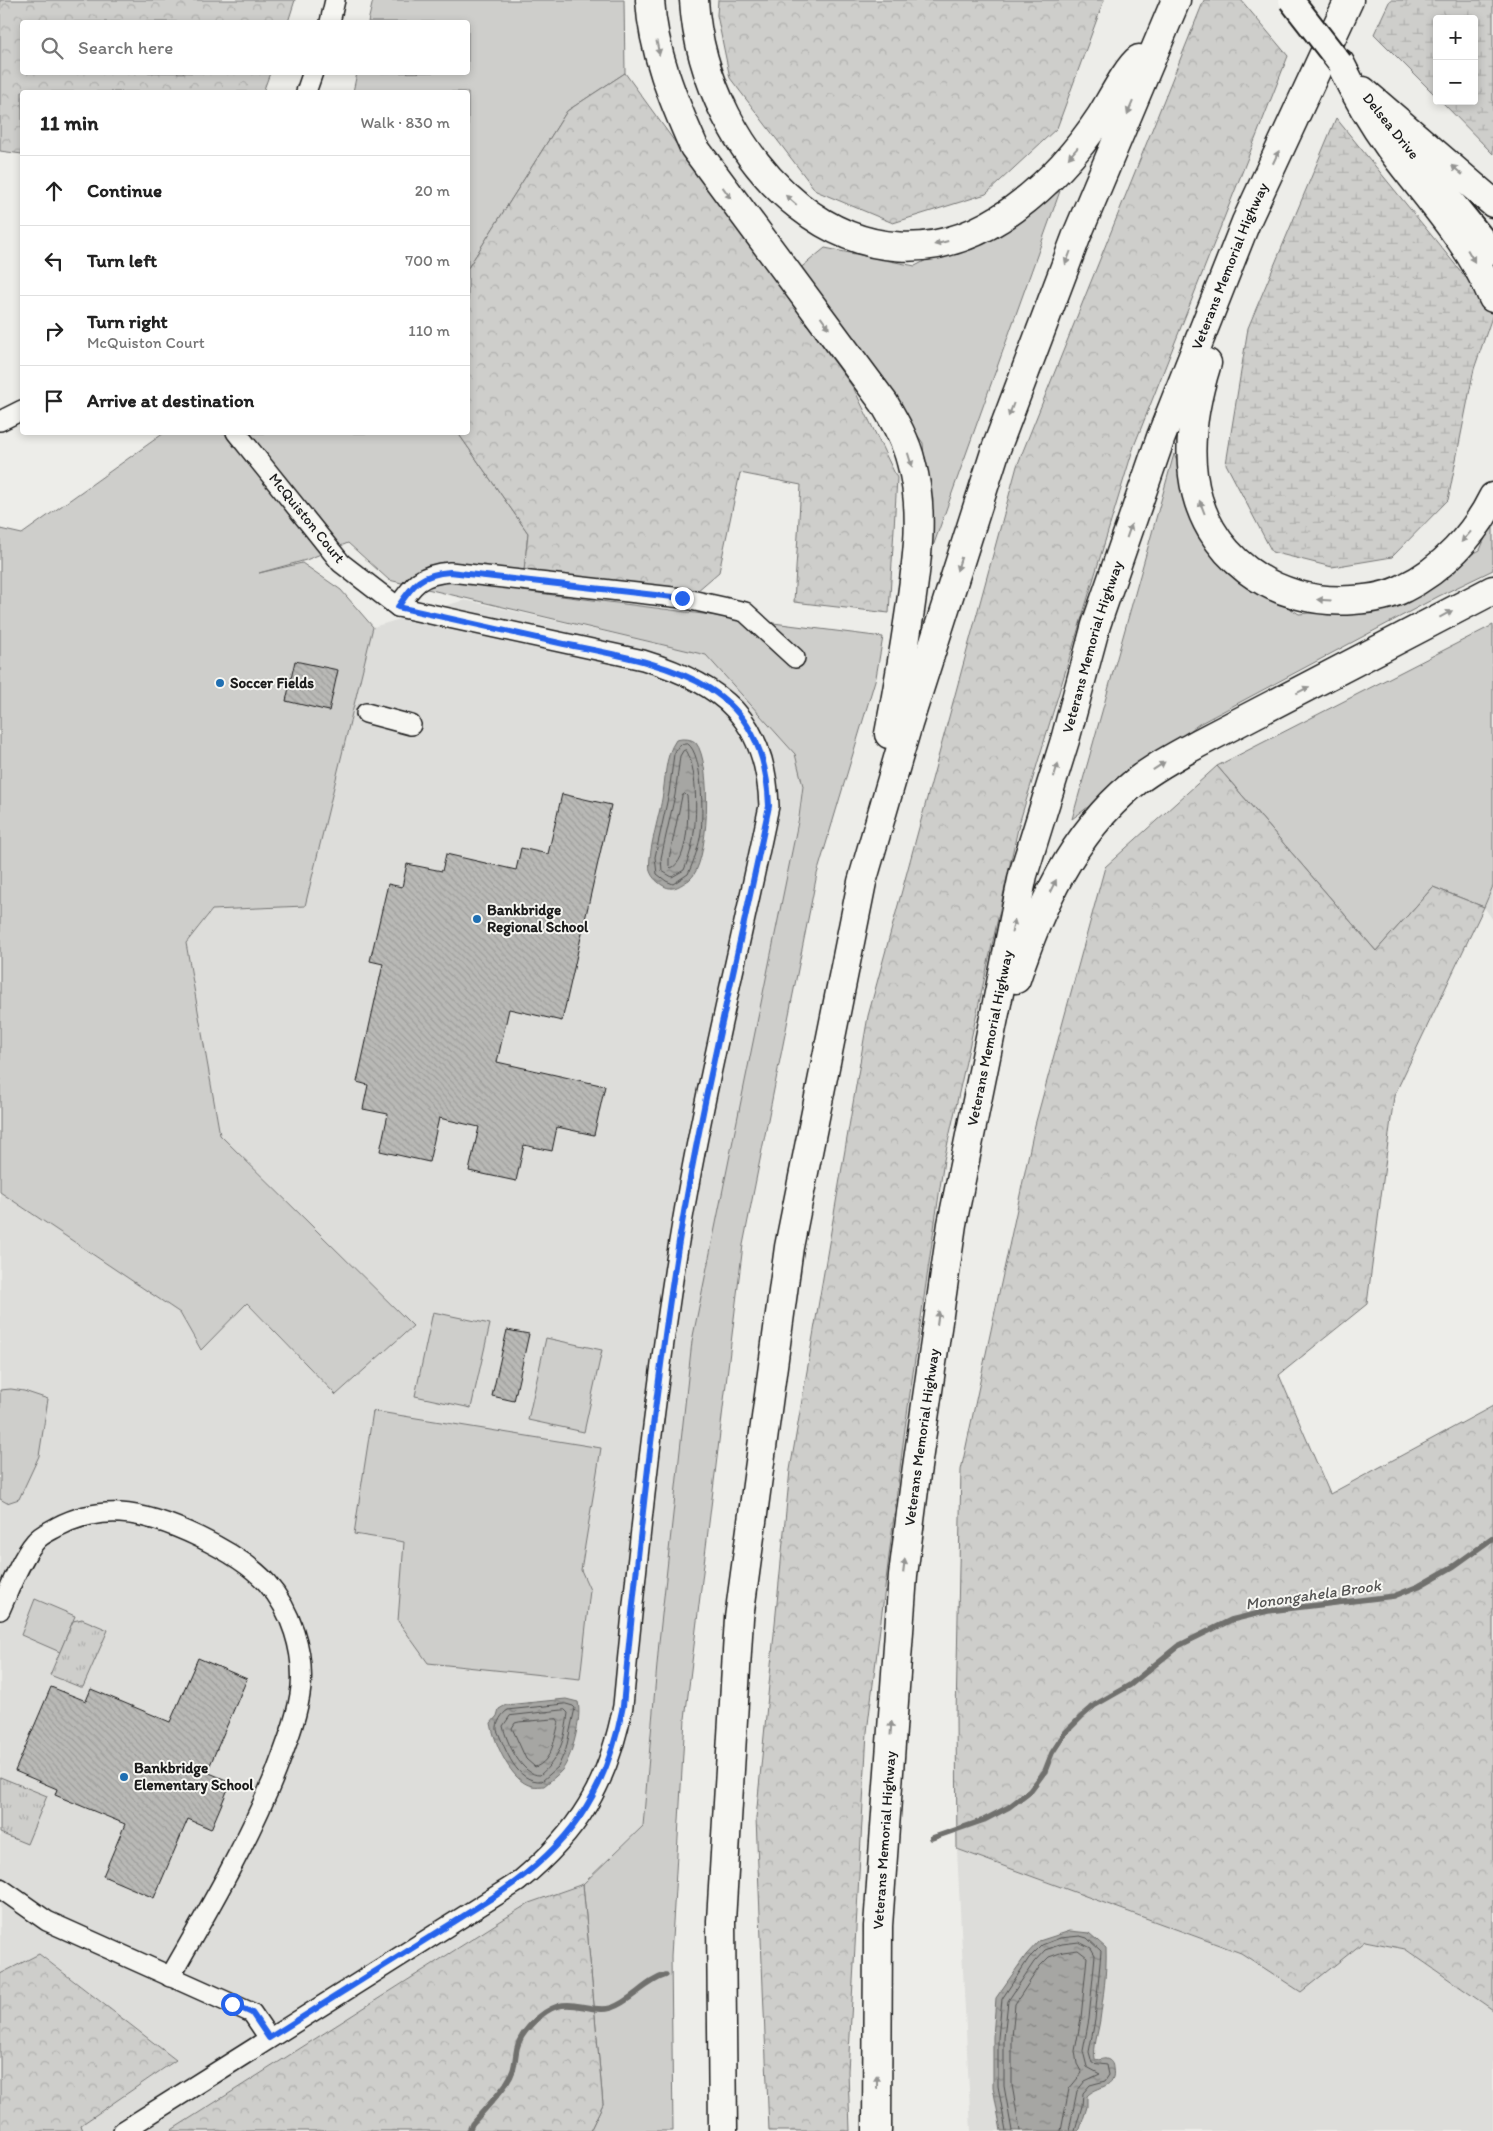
<!DOCTYPE html>
<html lang="en">
<head>
<meta charset="utf-8">
<style>
	:root { --surface:#fff; --page:#f2f2f2; --text:#222; --muted:#767676; --line:#e0e0e0 }
	body { margin:0; font-family:Itim,sans-serif; background:var(--page); color:var(--text) }
	.controls { position:absolute; right:15px; top:15px; display:grid; overflow:hidden; border-radius:5px; box-shadow:0 2px 8px #0003 }
	.controls button { width:45px; height:45px; display:grid; place-items:center; padding:0; border:0; border-bottom:1px solid var(--line); background:var(--surface); color:var(--text); font:25px sans-serif }
	.stop { position:absolute; width:15px; height:15px; margin:-11px; border:4px solid #2563eb; border-radius:50%; background:#fff }
	.stop.end { background:#2563eb; border-color:#fff; box-shadow:0 1px 5px #0008 }
	.list { margin:0; padding:0; list-style:none }
	h2 { display:flex; justify-content:space-between; align-items:center; height:65px; margin:0; padding:0 20px; font-size:21px }
	h2 small { font-size:16px; font-weight:400; color:var(--muted) }
	.list li { display:grid; grid-template-columns:32px 1fr auto; gap:15px; align-items:center; box-sizing:border-box; height:70px; padding:0 20px; border-top:1px solid var(--line) }
	.list b { display:block; font-size:19px; white-space:nowrap }
	.list p { margin:0; font-size:16px; white-space:nowrap; color:var(--muted) }
	.list em { font-size:16px; font-style:normal; color:var(--muted) }
	.icon { flex:none; width:28px; height:28px; fill:none; stroke:currentColor; stroke-width:2; stroke-linecap:round; stroke-linejoin:round }
	.map { position:relative; flex:none; width:1493px; height:2131px; overflow:hidden }
	.search { position:absolute; background:var(--surface); box-shadow:0 2px 8px #0003; left:20px; top:20px; width:450px; height:55px; display:flex; align-items:center; gap:12px; box-sizing:border-box; padding:0 18px; border-radius:5px; color:var(--muted); font-size:19px }
	.panel { position:absolute; background:var(--surface); box-shadow:0 2px 8px #0003; left:20px; top:90px; width:450px; height:345px; border-radius:5px }
	.map>svg:first-child { display:block }
	.built { fill:#ddddda }
	.grass { fill:#cececb; stroke:#757574 }
	.forest { fill:url(#forest-crowns); stroke:#757574 }
	.wetland { fill:url(#wetland-marsh); stroke:#757574 }
	.park { fill:url(#park-tufts); stroke:#757574 }
	.water { fill:url(#water-ripples); stroke:#6f6f6d }
	.lines { fill:none; stroke-linecap:round; stroke-linejoin:round }
	.shore { stroke:#535352; stroke-width:1 }
	.stream { stroke:#6f6f6d; stroke-width:5.5 }
	.building { fill:url(#building-back-hatch); stroke:#1c1c1c }
	.minor-casing { stroke:#1c1c1c; stroke-width:22 }
	.major-casing { stroke:#1c1c1c; stroke-width:28 }
	.highway-casing { stroke:#1c1c1c; stroke-width:31 }
	.minor { stroke:#f6f6f2; stroke-width:19 }
	.major { stroke:#f6f6f2; stroke-width:24 }
	.highway { stroke:#f6f6f2; stroke-width:28 }
	.major-bridge-casing { stroke:#1c1c1c; stroke-width:28; stroke-linecap:butt }
	.major-bridge { stroke:#f6f6f2; stroke-width:24 }
	.oneway { fill:#949492 }
	.route { stroke:#2563eb; stroke-width:6 }
	.poi-dot { fill:#1f6fb2; stroke:#f6f6f2; stroke-width:2 }
	.labels { text-anchor:middle; stroke-width:4; stroke-linejoin:round; paint-order:stroke }
	.street-label { font-size:15px; fill:#1c1c1c; stroke:#f6f6f2 }
	.poi-label { font-size:15px; font-weight:bold; fill:#1c1c1c; stroke:#f6f6f2; text-anchor:start }
	.water-label { font-size:16px; font-style:italic; fill:#535352; stroke:#f6f6f2 }
</style>
</head>
<body>
<div class="map">
<svg width="1493" height="2131" viewBox="0 0 1493 2131">
	<defs>
		<pattern id="forest-crowns" width="20" height="18" patternUnits="userSpaceOnUse" patternTransform="scale(1.25)"><rect width="20" height="18" fill="#cececb"/><path d="M2 6a3 3 0 1 1 6 0M12 15a3 3 0 1 1 6 0" fill="none" stroke="#b0b0ae"/></pattern>
		<pattern id="wetland-marsh" width="20" height="14" patternUnits="userSpaceOnUse" patternTransform="scale(1.25)"><rect width="20" height="14" fill="#cececb"/><path d="M1 5h8M5 5V1M11 12h8M15 12V8" fill="none" stroke="#b0b0ae"/></pattern>
		<pattern id="park-tufts" width="24" height="20" patternUnits="userSpaceOnUse" patternTransform="scale(1.25)"><rect width="24" height="20" fill="#cececb"/><path d="M3 7l-1-3M5 7V3M7 7l1-3M15 17l-1-3M17 17v-4M19 17l1-3" fill="none" stroke="#b0b0ae"/></pattern>
		<pattern id="water-ripples" width="26" height="14" patternUnits="userSpaceOnUse" patternTransform="scale(1.25)"><rect width="26" height="14" fill="#a6a6a3"/><path d="M2 4q2-2 4 0t4 0M15 11q2-2 4 0t4 0" fill="none" stroke="#868684"/></pattern>
		<pattern id="building-back-hatch" width="6" height="6" patternUnits="userSpaceOnUse" patternTransform="scale(1.25)"><rect width="6" height="6" fill="#b9b9b6"/><path d="M-1 5l2 2M0 0l6 6M5-1l2 2" fill="none" stroke="#9e9e9c"/></pattern>
	</defs>
	<rect width="100%" height="100%" fill="#edede9"/>
	<filter id="ink" filterUnits="userSpaceOnUse"><feTurbulence type="fractalNoise" baseFrequency=".02" numOctaves="2"/><feDisplacementMap in="SourceGraphic" scale="10" xChannelSelector="R" yChannelSelector="G"/><feConvolveMatrix kernelMatrix="1 2 1 2 8 2 1 2 1" color-interpolation-filters="sRGB"/></filter>
	<g filter="url(#ink)">
		<g class="built">
			<polygon points="465,600 706,655 795,754 803,786 659,1642 643,1826 583,1884 529,1903 170,2131 83,2131 80,2125 176,2060 40,1954 0,1974 0,1192 180,1313 200,1350 246,1303 336,1395 413,1326 220,1135 186,943 212,910 305,906 373,627"/>
			<polygon points="1493,886 1493,920 1484,907"/>
			<polygon points="957,1849 1241,1953 1301,1991 1364,1941 1405,1949 1493,2010 1493,2131 971,2131"/>
		</g>
		<g class="grass">
			<polygon points="373,0 624,0 625,73 567,111 468,268 468,92 353,92 357,73 468,72 468,22 368,22"/>
			<polygon points="1060,191 931,552 923,443 798,270 825,248 915,266"/>
			<polygon points="164,433 458,433 528,533 522,591 883,637 876,677 817,874 743,1245 685,1719 671,1956 673,2131 590,2131 603,2104 583,1884 643,1826 659,1642 692,1341 799,817 803,786 795,754 706,655 389,580 348,543 306,560 259,573 302,563 341,590 373,627 305,906 212,910 186,943 220,1135 413,1326 336,1395 247,1303 201,1350 180,1313 0,1192 0,529 22,534"/>
			<polygon points="1174,454 1219,564 1299,614 1370,607 1480,550 1493,519 1493,570 1439,596 1199,724 1072,819"/>
			<polygon points="1493,625 1493,886 1484,907 1433,887 1376,951 1217,766"/>
			<polygon points="433,1312 490,1324 471,1408 415,1396"/>
			<polygon points="546,1338 602,1350 584,1432 528,1420"/>
			<polygon points="11,1389 24,1391 48,1399 39,1456 19,1499 7,1503 0,1499 0,1390"/>
			<polygon points="373,1411 601,1448 581,1570 590,1590 580,1679 428,1663 398,1621 404,1542 354,1534"/>
			<polygon points="35,1599 75,1616 60,1652 21,1635"/>
		</g>
		<g class="forest">
			<polygon points="0,0 295,0 288,22 22,22 22,72 270,73 263,92 22,92 22,154 0,151"/>
			<polygon points="718,0 1104,0 1057,128 986,194 893,223 816,191 730,78 717,15"/>
			<polygon points="1204,0 1241,0 1288,56 1134,446 1019,824 944,1160 905,1428 867,1732 848,2071 850,2131 769,2131 756,1818 790,1470 868,1016 1017,466"/>
			<polygon points="625,73 854,389 897,478 889,613 794,602 801,485 740,473 719,572 697,591 524,571 528,533 458,433 468,432 468,268 567,111"/>
			<polygon points="1217,766 1376,951 1433,887 1484,907 1394,1096 1367,1304 1279,1375 1330,1494 1493,1406 1493,2010 1405,1949 1365,1941 1301,1992 1241,1953 957,1849 956,1715 961,1470 1035,1125 1105,867"/>
			<polygon points="583,1884 603,2104 590,2131 170,2131 529,1903"/>
			<polygon points="39,1954 176,2060 81,2125 83,2131 0,2131 0,1974"/>
		</g>
		<g class="wetland">
			<polygon points="1390,0 1493,0 1493,154 1441,101 1474,101 1474,19 1437,19 1437,97 1374,34"/>
			<polygon points="1336,118 1493,311 1493,314 1474,369 1448,500 1392,557 1332,567 1272,552 1226,464 1248,328"/>
		</g>
		<g class="park">
			<polygon points="82,1619 108,1630 83,1687 80,1687 50,1675 73,1621"/>
			<polygon points="0,1777 47,1796 27,1844 0,1833"/>
		</g>
		<g class="water">
			<path d="M682,739C687,739 692,739 696,743C712,762 710,866 689,880C679,886 673,892 662,885C656,881 652,877 650,871C647,855 659,817 662,799C666,780 664,757 676,740Z"/>
			<path d="M566,1699L578,1702C582,1718 572,1757 562,1770C557,1776 550,1781 544,1786C541,1786 536,1787 532,1786C511,1782 494,1742 491,1723L497,1716L499,1709L506,1705Z"/>
			<path d="M1070,1931L1089,1933L1106,1948C1107,1972 1103,1997 1100,2020C1098,2033 1093,2047 1095,2059C1100,2061 1103,2058 1106,2059C1111,2060 1113,2064 1113,2068C1117,2089 1097,2085 1087,2096V2107L1080,2129L1078,2131H1001L993,2087V2037L996,1998L1026,1955L1039,1941Z"/>
		</g>
		<g class="lines">
			<g class="shore">
				<path d="M688,744C703,754 703,815 701,832C699,846 694,861 688,874L673,884L666,881L657,874L655,857L669,793L674,754L679,745Z"/>
				<path d="M686,750C697,766 697,813 694,832C693,844 689,858 684,870L672,877L662,871L661,858L675,795L680,756L683,751Z"/>
				<path d="M685,794L687,796C689,812 688,862 671,868L669,866V859L682,796Z"/>
				<path d="M566,1704L573,1706L575,1708L566,1749L558,1767L542,1781C516,1783 506,1750 497,1730C496,1723 502,1713 508,1710Z"/>
				<path d="M565,1710L568,1713C565,1738 560,1758 540,1775C522,1776 506,1741 503,1726L510,1716Z"/>
				<path d="M557,1719L559,1722C555,1737 552,1762 535,1767L526,1759L512,1728L515,1723L519,1722Z"/>
				<polyline points="1006,2131 998,2086 998,2038 1002,1999 1029,1958 1042,1945 1060,1938 1080,1936 1087,1938 1101,1951 1095,2020 1089,2052 1092,2063 1107,2065 1109,2075 1105,2081 1090,2085 1083,2093 1082,2106 1075,2131"/>
				<polyline points="1012,2131 1004,2086 1004,2038 1008,2001 1034,1962 1045,1950 1062,1944 1079,1942 1091,1948 1095,1955 1089,2019 1083,2051 1087,2067 1100,2074 1085,2081 1077,2091 1069,2131"/>
				<polyline points="1020,2131 1012,2085 1012,2038 1015,2004 1040,1966 1049,1957 1063,1952 1078,1950 1087,1957 1081,2018 1075,2051 1077,2064 1082,2073 1069,2089 1061,2131"/>
			</g>
			<g class="stream">
				<polyline points="932,1838 984,1820 1009,1807 1030,1791 1045,1771 1052,1753 1065,1733 1081,1717 1095,1705 1130,1685 1178,1646 1231,1620 1268,1611 1394,1596 1419,1586 1454,1566 1493,1538"/>
				<path d="M469,2131L472,2124C483,2111 496,2098 506,2084C516,2069 514,2063 517,2048C521,2031 542,2011 558,2006C576,2001 594,2013 611,2008C632,2001 645,1981 666,1975"/>
			</g>
		</g>
		<g class="building">
			<polygon points="295,661 338,670 329,711 286,701"/>
			<polygon points="562,794 611,805 562,1021 509,1009 497,1062 605,1086 594,1135 557,1127 552,1151 524,1145 516,1181 469,1171 479,1127 439,1118 429,1162 380,1151 388,1114 363,1109 368,1085 357,1082 383,964 370,961 388,884 402,887 407,864 442,871 446,854 516,870 521,848 548,854"/>
			<polygon points="507,1330 529,1334 514,1401 492,1396"/>
			<polygon points="198,1658 247,1679 207,1772 231,1782 211,1829 188,1819 154,1898 103,1876 125,1824 55,1795 57,1789 15,1771 51,1687 86,1701 91,1689 170,1722"/>
		</g>
		<g class="lines">
			<defs>
				<g id="minor">
					<polyline points="330,22 335,0"/>
					<polyline points="306,92 313,72"/>
					<polyline points="0,421 22,410"/>
					<path d="M398,607C413,584 421,574 450,572L682,598L732,609L745,612L795,658"/>
					<polyline points="366,713 411,725"/>
					<path d="M0,1610C9,1590 21,1558 35,1542C40,1535 50,1531 57,1527C76,1517 99,1512 120,1513C163,1515 239,1552 267,1583C291,1610 304,1651 301,1687C298,1716 286,1745 276,1772C247,1844 209,1909 170,1977"/>
					<polyline points="0,1888 47,1921 252,2013 269,2038"/>
					<path d="M123,2131L518,1882C579,1832 608,1784 623,1706C637,1557 653,1408 676,1260C700,1107 738,957 769,806C766,719 722,684 643,660L398,607L341,563L236,432"/>
				</g>
				<polyline id="major" points="1390,125 1493,252"/>
				<g id="highway">
					<path d="M650,0C653,52 673,100 694,147L884,403C895,422 906,441 911,462C925,511 917,561 910,610C904,651 897,693 889,734"/>
					<path d="M694,0C703,157 858,323 1014,209C1048,184 1078,151 1101,116C1110,102 1127,68 1139,59"/>
					<path d="M1340,63C1354,92 1371,122 1390,148C1426,197 1469,241 1493,298"/>
					<polyline points="1363,91 1493,203"/>
					<path d="M1207,363C1196,398 1188,439 1193,475C1203,556 1274,606 1353,600C1370,599 1389,596 1404,588C1442,570 1475,534 1493,497"/>
					<path d="M1016,979C1040,907 1072,835 1132,785C1152,768 1176,756 1199,743L1493,590"/>
					<polyline points="723,2131 721,1921 739,1618 789,1247 862,882 908,724 996,449 1077,235 1176,0"/>
					<path id="s1" d="M877,2131L878,1926L903,1575L916,1474L952,1224L1023,875L1065,740L1096,625L1161,437L1246,222L1349,0"/>
				</g>
			</defs>
			<use href="#minor" class="minor-casing"/>
			<use href="#major" class="major-casing"/>
			<use href="#highway" class="highway-casing"/>
			<use href="#minor" class="minor"/>
			<use href="#major" class="major"/>
			<use href="#highway" class="highway"/>
			<defs>
				<polyline id="major-bridge" points="1291,0 1340,63"/>
			</defs>
			<use href="#major-bridge" class="major-bridge-casing"/>
			<use href="#major-bridge" class="major-bridge"/>
		</g>
		<defs><path id="oneway-solid" d="M-6-.8H1V-3.2L6.5 0L1 3.2V.8H-6Z" transform="scale(1.25)"/></defs>
		<g class="oneway">
			<use href="#oneway-solid" transform="translate(658 48) rotate(78)"/>
			<use href="#oneway-solid" transform="translate(1130 108) rotate(113)"/>
			<use href="#oneway-solid" transform="translate(1073 153) rotate(131)"/>
			<use href="#oneway-solid" transform="translate(1276 157) rotate(-65)"/>
			<use href="#oneway-solid" transform="translate(1457 170) rotate(-139)"/>
			<use href="#oneway-solid" transform="translate(727 193) rotate(54)"/>
			<use href="#oneway-solid" transform="translate(791 200) rotate(-139)"/>
			<use href="#oneway-solid" transform="translate(941 243) rotate(165)"/>
			<use href="#oneway-solid" transform="translate(1471 256) rotate(60)"/>
			<use href="#oneway-solid" transform="translate(1068 258) rotate(111)"/>
			<use href="#oneway-solid" transform="translate(825 323) rotate(54)"/>
			<use href="#oneway-solid" transform="translate(1011 410) rotate(111)"/>
			<use href="#oneway-solid" transform="translate(910 460) rotate(73)"/>
			<use href="#oneway-solid" transform="translate(1202 507) rotate(-111)"/>
			<use href="#oneway-solid" transform="translate(1129 531) rotate(-71)"/>
			<use href="#oneway-solid" transform="translate(1466 537) rotate(132)"/>
			<use href="#oneway-solid" transform="translate(959 564) rotate(108)"/>
			<use href="#oneway-solid" transform="translate(1324 600) rotate(-177)"/>
			<use href="#oneway-solid" transform="translate(1446 614) rotate(-28)"/>
			<use href="#oneway-solid" transform="translate(1303 690) rotate(-27)"/>
			<use href="#oneway-solid" transform="translate(1159 766) rotate(-34)"/>
			<use href="#oneway-solid" transform="translate(1056 770) rotate(-73)"/>
			<use href="#oneway-solid" transform="translate(1053 886) rotate(-63)"/>
			<use href="#oneway-solid" transform="translate(1013 926) rotate(-78)"/>
			<use href="#oneway-solid" transform="translate(938 1318) rotate(-82)"/>
			<use href="#oneway-solid" transform="translate(904 1566) rotate(-83)"/>
			<use href="#oneway-solid" transform="translate(891 1728) rotate(-86)"/>
			<use href="#oneway-solid" transform="translate(877 2082) rotate(-90)"/>
		</g>
	</g>
	<g class="lines" filter="url(#ink)">
		<path class="route" d="M232,2004L252,2013L269,2038L492,1898C568,1849 606,1795 623,1706C637,1557 653,1408 676,1260C700,1107 738,957 769,806C765,678 667,665 564,644C509,632 454,619 398,607C413,584 421,574 450,572L682,598"/>
	</g>
	<g class="poi-dot">
		<circle cx="220" cy="683" r="5"/>
		<circle cx="477" cy="919" r="5"/>
		<circle cx="124" cy="1777" r="5"/>
	</g>
	<g class="labels">
		<g class="street-label">
			<text transform="translate(1391 126) rotate(51)" y="5">Delsea Drive</text>
			<text dy="5" stroke="none"><textPath href="#s1" startOffset="1911">Veterans Memorial Highway</textPath></text>
			<text transform="translate(307 518) rotate(51)" y="5">McQuiston Court</text>
			<text dy="5" stroke="none"><textPath href="#s1" startOffset="1506">Veterans Memorial Highway</textPath></text>
			<text dy="5" stroke="none"><textPath href="#s1" startOffset="1101">Veterans Memorial Highway</textPath></text>
			<text dy="5" stroke="none"><textPath href="#s1" startOffset="696">Veterans Memorial Highway</textPath></text>
			<text dy="5" stroke="none"><textPath href="#s1" startOffset="291">Veterans Memorial Highway</textPath></text>
		</g>
		<g class="poi-label">
			<text x="230" y="688">Soccer Fields</text>
			<text x="487" y="915">Bankbridge<tspan x="487" dy="17">Regional School</tspan></text>
			<text x="134" y="1773">Bankbridge<tspan x="134" dy="17">Elementary School</tspan></text>
		</g>
		<g class="water-label">
			<text transform="translate(1313 1594) rotate(-8)" y="6">Monongahela Brook</text>
		</g>
	</g>
</svg>
<div class="controls">
<button>+</button>
<button>−</button>
</div>
<div class="stop" style="left:232px;top:2004px"></div>
<div class="stop end" style="left:682px;top:598px"></div>
<div class="search"><svg class="icon" aria-label="search" viewBox="0 0 24 24"><circle cx="10" cy="10" r="6"/><path d="M15 15l6 6"/></svg>Search here</div>
<section class="panel">
<h2>11 min<small>Walk · 830 m</small></h2>
<ul class="list">
<li><svg class="icon" aria-label="ahead" viewBox="0 0 24 24"><path d="M12 20V5M6 11l6-6 6 6"/></svg><div><b>Continue</b></div><em>20 m</em></li>
<li><svg class="icon" aria-label="left" viewBox="0 0 24 24"><path d="M17 20v-9H6M10 6l-5 5 5 5"/></svg><div><b>Turn left</b></div><em>700 m</em></li>
<li><svg class="icon" aria-label="right" viewBox="0 0 24 24"><path d="M7 20v-9h11M14 6l5 5-5 5"/></svg><div><b>Turn right</b><p>McQuiston Court</p></div><em>110 m</em></li>
<li><svg class="icon" aria-label="arrive" viewBox="0 0 24 24"><path d="M6 21V4h12l-3 4 3 4H6"/></svg><div><b>Arrive at destination</b></div></li>
</ul>
</section>
</div>
</body>
</html>
